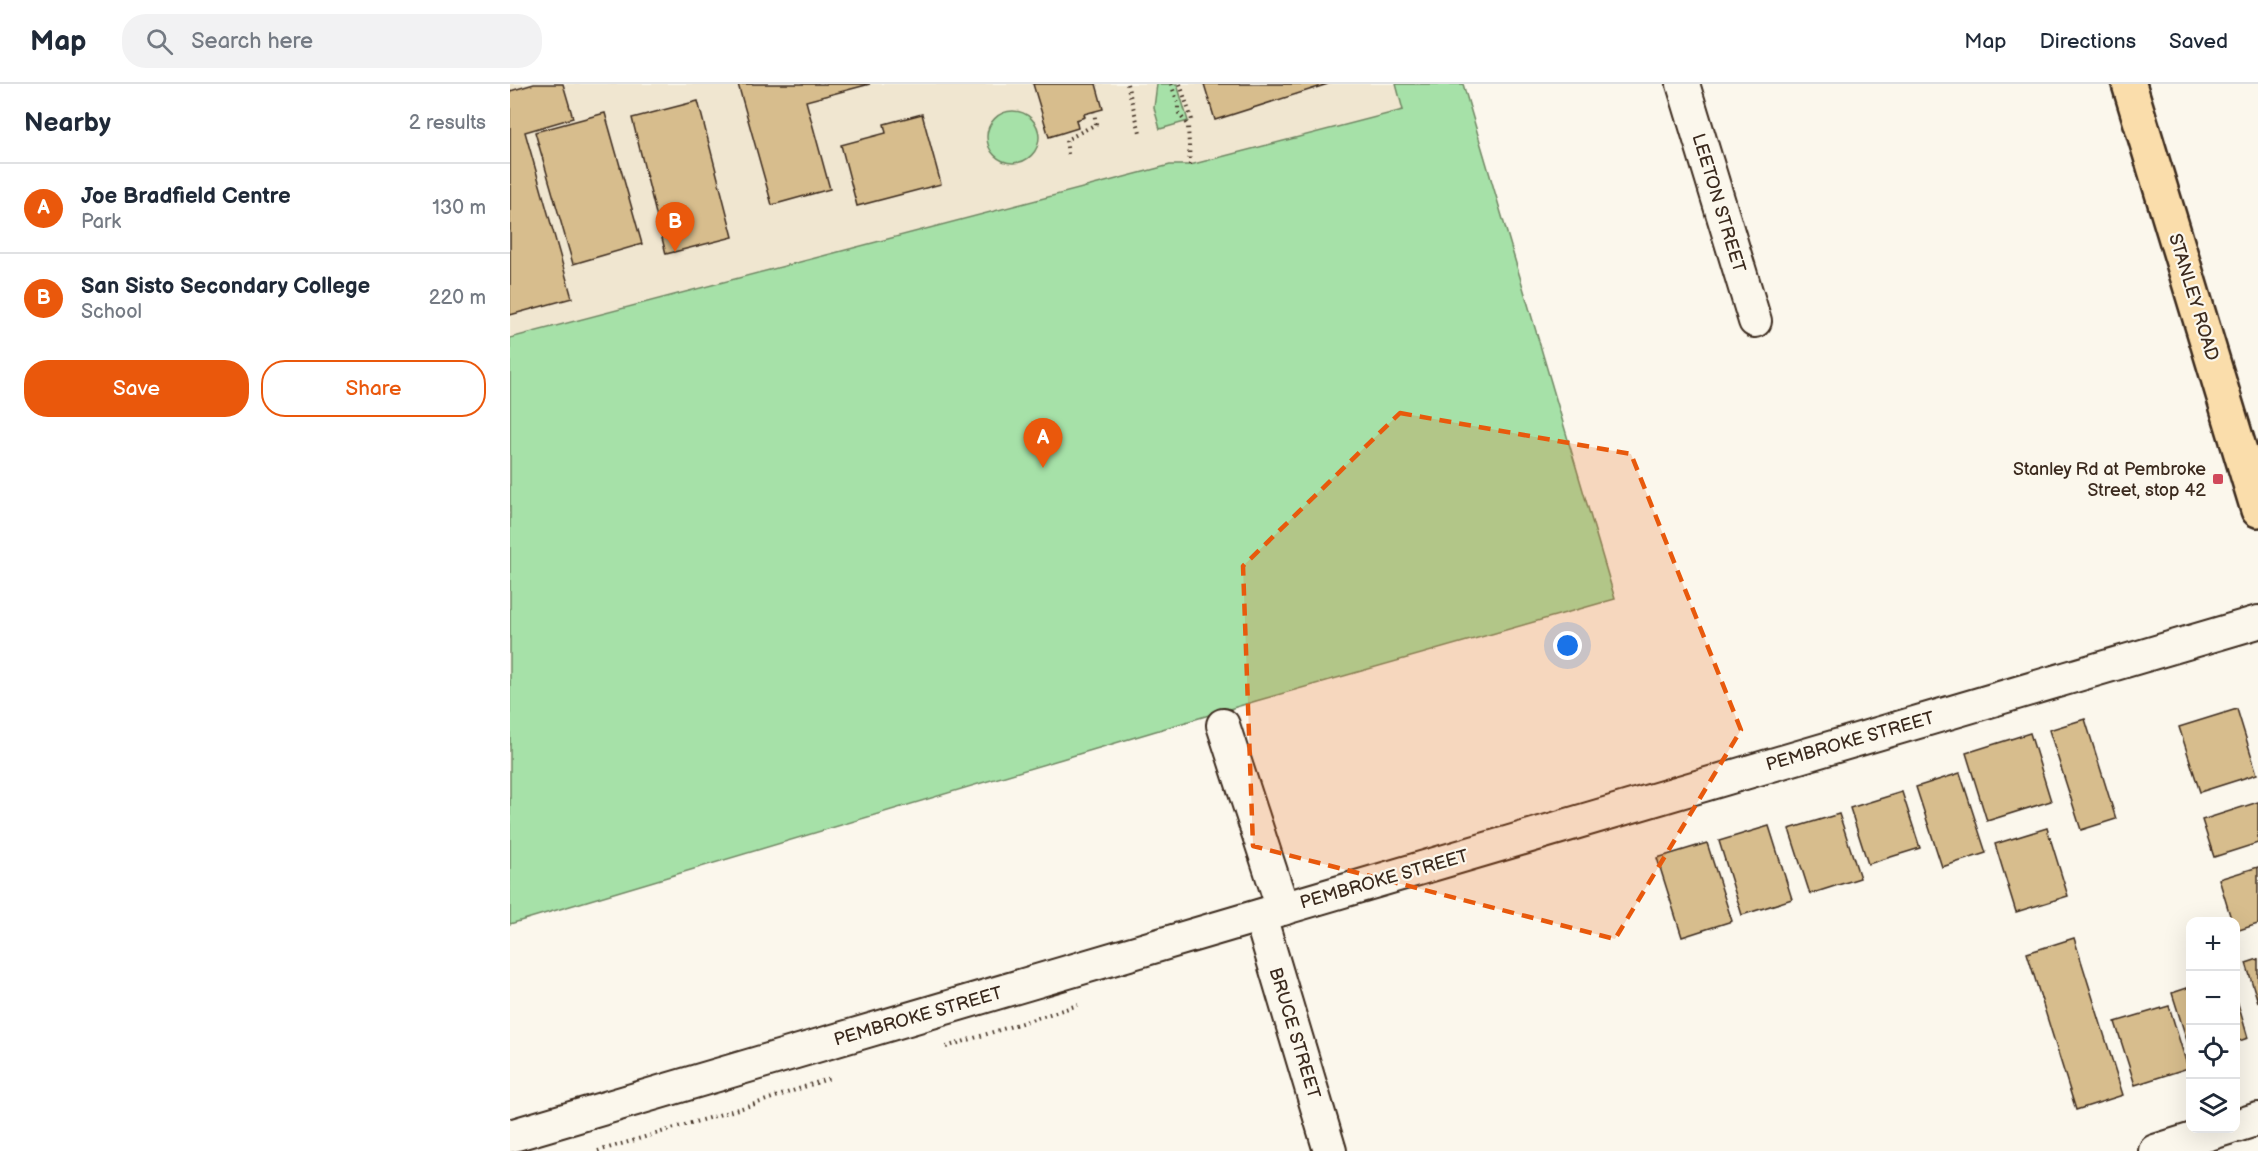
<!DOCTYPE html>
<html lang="en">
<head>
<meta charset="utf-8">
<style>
	:root { --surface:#fff; --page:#f2f2f3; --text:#1f2937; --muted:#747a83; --line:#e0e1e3; --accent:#ea580c }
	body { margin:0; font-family:"Balsamiq Sans",sans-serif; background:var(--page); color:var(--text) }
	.controls { position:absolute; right:18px; bottom:18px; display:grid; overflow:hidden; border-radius:12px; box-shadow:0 6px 24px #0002 }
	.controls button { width:54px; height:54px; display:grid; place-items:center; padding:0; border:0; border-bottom:2px solid var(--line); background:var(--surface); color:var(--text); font:30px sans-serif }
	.you { position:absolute; left:1058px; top:562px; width:21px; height:21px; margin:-15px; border:4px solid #fff; border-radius:50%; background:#1a73e8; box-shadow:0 0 0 9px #1a73e833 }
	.badge { display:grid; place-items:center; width:39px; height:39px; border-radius:50%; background:var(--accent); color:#fff; font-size:20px; font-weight:700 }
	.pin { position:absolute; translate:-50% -50px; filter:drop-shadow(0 2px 3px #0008) }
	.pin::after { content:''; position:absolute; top:32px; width:21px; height:18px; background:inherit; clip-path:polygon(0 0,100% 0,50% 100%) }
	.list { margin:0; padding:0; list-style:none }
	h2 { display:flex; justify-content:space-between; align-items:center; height:78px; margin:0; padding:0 24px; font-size:26px }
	h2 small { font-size:20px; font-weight:400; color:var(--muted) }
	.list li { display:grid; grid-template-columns:39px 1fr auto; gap:18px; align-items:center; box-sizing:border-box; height:90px; padding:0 24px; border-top:2px solid var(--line) }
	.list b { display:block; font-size:22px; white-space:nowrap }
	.list p { margin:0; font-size:20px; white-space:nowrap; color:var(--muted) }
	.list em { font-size:20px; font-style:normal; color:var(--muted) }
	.actions { display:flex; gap:12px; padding:18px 24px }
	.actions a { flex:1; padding:14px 0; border:2px solid var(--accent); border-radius:24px; text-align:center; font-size:21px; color:var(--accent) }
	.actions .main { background:var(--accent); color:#fff }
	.icon { flex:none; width:33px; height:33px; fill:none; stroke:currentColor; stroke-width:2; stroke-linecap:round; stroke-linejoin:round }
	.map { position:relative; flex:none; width:1748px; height:1067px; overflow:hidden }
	header { display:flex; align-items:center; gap:36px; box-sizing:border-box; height:84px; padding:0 30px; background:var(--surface); border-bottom:2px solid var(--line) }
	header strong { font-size:28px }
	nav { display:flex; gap:33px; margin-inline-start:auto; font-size:21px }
	.search { width:420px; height:54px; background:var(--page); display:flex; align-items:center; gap:15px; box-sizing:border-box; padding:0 21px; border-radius:24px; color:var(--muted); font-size:22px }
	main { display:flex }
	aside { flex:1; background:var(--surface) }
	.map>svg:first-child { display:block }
	.built { fill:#f0e6d0 }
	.green { fill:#a6e1a8; stroke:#708663; stroke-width:1.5 }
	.building { fill:#d7bd8d; stroke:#3b2a1e; stroke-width:1.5 }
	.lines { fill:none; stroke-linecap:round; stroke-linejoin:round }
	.minor-casing { stroke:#3b2a1e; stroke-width:36 }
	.major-casing { stroke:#3b2a1e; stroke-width:38 }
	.path { stroke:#3b2a1e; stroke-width:4; stroke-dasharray:1.5 4.5; stroke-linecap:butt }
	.minor { stroke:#fbf7ec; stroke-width:32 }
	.major { stroke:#faddab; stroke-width:33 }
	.marked { fill:#e8590c; fill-opacity:0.2; stroke:#e8590c; stroke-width:4.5; stroke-dasharray:12 8; stroke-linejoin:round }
	.poi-dot { fill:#d1495b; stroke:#fbf7ec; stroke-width:2 }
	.labels { text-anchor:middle; stroke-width:4.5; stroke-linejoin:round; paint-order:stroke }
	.street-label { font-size:18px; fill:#3b2a1e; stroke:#fbf7ec }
	.poi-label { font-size:18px; fill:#3b2a1e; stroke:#fbf7ec; text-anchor:end }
</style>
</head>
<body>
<header>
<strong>Map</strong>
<div class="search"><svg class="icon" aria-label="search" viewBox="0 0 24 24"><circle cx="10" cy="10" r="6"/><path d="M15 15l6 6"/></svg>Search here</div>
<nav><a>Map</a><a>Directions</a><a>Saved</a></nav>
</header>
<main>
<aside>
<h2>Nearby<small>2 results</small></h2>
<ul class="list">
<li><span class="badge">A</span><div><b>Joe Bradfield Centre</b><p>Park</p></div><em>130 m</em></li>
<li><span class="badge">B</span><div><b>San Sisto Secondary College</b><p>School</p></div><em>220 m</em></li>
</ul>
<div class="actions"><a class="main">Save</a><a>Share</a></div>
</aside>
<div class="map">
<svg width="1748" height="1067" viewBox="0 0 1748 1067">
	<rect width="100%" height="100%" fill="#fbf7ec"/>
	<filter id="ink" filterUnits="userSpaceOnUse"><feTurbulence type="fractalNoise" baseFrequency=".0167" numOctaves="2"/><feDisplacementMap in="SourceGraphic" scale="12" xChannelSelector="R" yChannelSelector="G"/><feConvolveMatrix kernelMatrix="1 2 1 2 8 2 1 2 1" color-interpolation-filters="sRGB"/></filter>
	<g filter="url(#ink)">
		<polygon class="built" points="0,0 886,0 894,26 680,81 660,81 0,254"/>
		<g class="green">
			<polygon points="647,0 667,0 678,37 650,45 644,24"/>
			<polygon points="886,0 953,0 1105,515 746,617 0,840 0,254 660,81 680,81 893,26"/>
			<circle cx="503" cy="53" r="26"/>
		</g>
		<g class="building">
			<polygon points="24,0 53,0 63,34 15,48 62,214 0,231 0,7"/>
			<polygon points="228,0 360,0 296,17 320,105 262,121"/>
			<polygon points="523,0 586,0 593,25 574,30 575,33 566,36 568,44 539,53"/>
			<polygon points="694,0 818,0 705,36"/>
			<polygon points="188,17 223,153 156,170 122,34"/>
			<polygon points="95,29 132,160 63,180 25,48"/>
			<polygon points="412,30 431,100 347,122 331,61 376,49 374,40"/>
			<polygon points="1727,625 1747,690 1690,708 1669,643"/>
			<polygon points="1575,635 1606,735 1571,746 1539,646"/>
			<polygon points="1520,649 1541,717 1477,737 1456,669"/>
			<polygon points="1450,689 1476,769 1432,783 1406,703"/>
			<polygon points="1392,708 1410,764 1358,780 1340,724"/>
			<polygon points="1748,718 1748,759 1704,773 1692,736"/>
			<polygon points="1329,730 1350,794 1300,810 1279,745"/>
			<polygon points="1259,742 1282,815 1232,831 1209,757"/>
			<polygon points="1537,744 1558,812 1506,828 1485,760"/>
			<polygon points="1197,759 1222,837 1172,853 1147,774"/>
			<polygon points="1748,783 1748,840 1726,847 1726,838 1722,838 1709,795"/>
			<polygon points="1564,854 1613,1011 1566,1026 1517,869"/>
			<polygon points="1748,875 1748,918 1736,879"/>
			<polygon points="1680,903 1680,966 1662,909"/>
			<polygon points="1726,913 1738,954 1726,958"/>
			<polygon points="1659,922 1678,984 1625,1001 1605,938"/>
		</g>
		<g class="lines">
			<defs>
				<g id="minor">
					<polyline points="1173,0 1245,237"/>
					<polyline points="713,641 773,825"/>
					<polyline points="750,832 820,1067"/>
					<polyline points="1726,1042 1748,1035"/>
					<polyline points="0,1052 1748,538"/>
					<polyline points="1645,1067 1718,1044"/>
				</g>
				<polyline id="major" points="1619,0 1748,426"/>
			</defs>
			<use href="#minor" class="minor-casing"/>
			<use href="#major" class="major-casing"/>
			<g class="path">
				<polyline points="617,0 631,52"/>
				<polyline points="661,0 668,19 668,28 678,42 680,81"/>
				<polyline points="670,0 683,39"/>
				<polyline points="558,70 556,56 586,40 584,28"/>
				<polyline points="436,963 568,921"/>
				<polyline points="88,1067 245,1020 320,994"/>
			</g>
			<use href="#minor" class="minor"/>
			<use href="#major" class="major"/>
		</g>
	</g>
	<path class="marked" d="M890,329L1121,370L1231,646L1105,855L743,762L733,482Z"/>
	<rect class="poi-dot" x="1702" y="389" width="12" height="12" rx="3"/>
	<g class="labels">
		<g class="street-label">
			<text transform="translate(1209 119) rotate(73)" y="6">LEETON STREET</text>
			<text transform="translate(1684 213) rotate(73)" y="6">STANLEY ROAD</text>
			<text transform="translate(1340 657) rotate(-16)" y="6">PEMBROKE STREET</text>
			<text transform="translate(874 795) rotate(-16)" y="6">PEMBROKE STREET</text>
			<text transform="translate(408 932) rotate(-16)" y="6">PEMBROKE STREET</text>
			<text transform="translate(785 949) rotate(73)" y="6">BRUCE STREET</text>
		</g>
		<g class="poi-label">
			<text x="1696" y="391">Stanley Rd at Pembroke<tspan x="1696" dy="21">Street, stop 42</tspan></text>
		</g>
	</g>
</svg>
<div class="controls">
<button>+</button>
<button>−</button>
<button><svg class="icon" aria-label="locate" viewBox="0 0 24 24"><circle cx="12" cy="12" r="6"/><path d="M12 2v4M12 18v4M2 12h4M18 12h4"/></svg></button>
<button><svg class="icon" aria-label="layers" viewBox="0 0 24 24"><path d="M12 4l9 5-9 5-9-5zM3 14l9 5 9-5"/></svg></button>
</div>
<div class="you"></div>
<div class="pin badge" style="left:533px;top:384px">A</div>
<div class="pin badge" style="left:165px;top:168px">B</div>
</div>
</main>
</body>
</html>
